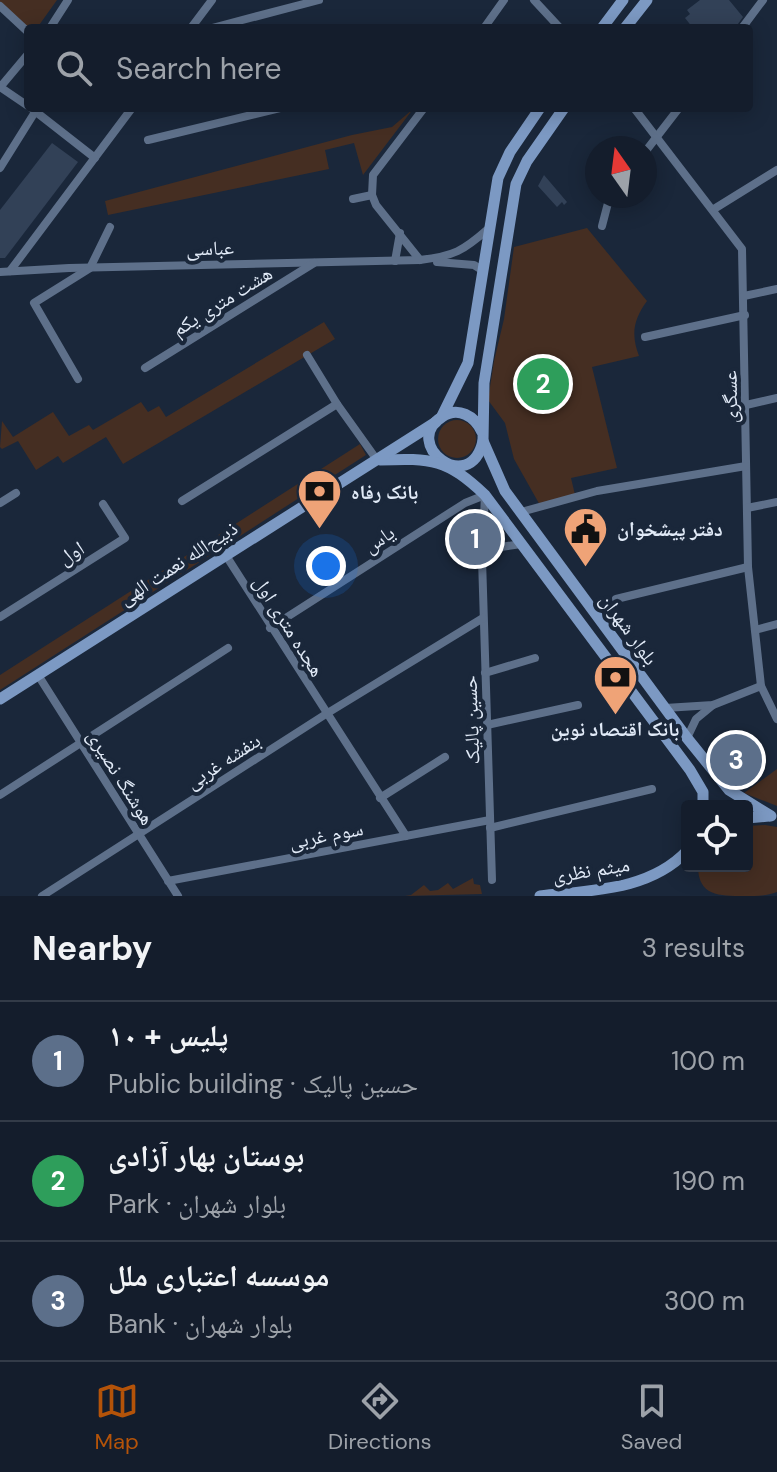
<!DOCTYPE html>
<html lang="en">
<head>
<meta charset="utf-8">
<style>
	:root { --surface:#141d2c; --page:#212a38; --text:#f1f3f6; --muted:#9da2a9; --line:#333b48; --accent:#b45309 }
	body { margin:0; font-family:"DM Sans","Noto Naskh Arabic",sans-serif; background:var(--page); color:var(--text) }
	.controls { position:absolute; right:24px; bottom:24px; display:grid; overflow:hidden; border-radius:8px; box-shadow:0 4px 20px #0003 }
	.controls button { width:72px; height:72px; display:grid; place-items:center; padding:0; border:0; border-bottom:2px solid var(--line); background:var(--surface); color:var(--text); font:40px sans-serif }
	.compass { position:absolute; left:585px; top:136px; width:72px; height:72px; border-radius:50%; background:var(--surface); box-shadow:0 4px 20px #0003; rotate:346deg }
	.you { position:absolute; left:326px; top:566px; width:28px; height:28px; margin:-20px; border:6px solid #fff; border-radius:50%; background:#1a73e8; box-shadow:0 0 0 12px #1a73e833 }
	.badge { display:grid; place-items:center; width:52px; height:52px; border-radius:50%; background:var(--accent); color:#fff; font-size:26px; font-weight:700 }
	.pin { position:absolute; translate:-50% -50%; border:4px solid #fff; box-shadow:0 2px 8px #0006 }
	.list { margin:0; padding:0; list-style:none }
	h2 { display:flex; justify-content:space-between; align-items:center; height:104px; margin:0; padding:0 32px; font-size:34px }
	h2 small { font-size:26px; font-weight:400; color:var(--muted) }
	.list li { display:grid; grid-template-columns:52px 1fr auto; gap:24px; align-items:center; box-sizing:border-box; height:120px; padding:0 32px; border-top:2px solid var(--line) }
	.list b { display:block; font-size:30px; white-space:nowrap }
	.list p { margin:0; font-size:26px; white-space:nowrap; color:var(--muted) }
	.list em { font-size:26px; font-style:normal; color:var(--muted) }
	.icon { flex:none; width:44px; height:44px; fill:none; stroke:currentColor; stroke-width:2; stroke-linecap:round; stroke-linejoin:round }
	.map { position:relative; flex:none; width:777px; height:896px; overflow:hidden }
	.search { position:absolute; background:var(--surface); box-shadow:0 4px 20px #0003; left:24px; right:24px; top:24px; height:88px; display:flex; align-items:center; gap:20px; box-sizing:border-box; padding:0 28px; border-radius:8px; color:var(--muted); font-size:30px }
	.sheet { height:464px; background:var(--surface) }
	nav { display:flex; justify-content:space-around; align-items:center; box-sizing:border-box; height:112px; border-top:2px solid var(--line); background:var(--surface); font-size:22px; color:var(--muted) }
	nav a { display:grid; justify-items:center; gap:4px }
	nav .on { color:var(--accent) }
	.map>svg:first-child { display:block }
	.green { fill:#452e22 }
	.building { fill:#324157 }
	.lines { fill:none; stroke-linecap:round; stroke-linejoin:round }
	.street { stroke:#5e708a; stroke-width:8 }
	.secondary { stroke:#7c99c3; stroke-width:11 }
	.labels { text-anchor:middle; stroke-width:8; stroke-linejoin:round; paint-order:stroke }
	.street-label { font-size:20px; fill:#e1eaf7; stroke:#1a273a }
	.poi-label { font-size:20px; font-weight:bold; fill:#e1eaf7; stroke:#1a273a; text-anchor:start }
</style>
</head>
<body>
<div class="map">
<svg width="777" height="896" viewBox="0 0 777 896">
	<rect width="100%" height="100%" fill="#1a273a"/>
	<g class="green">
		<polygon points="0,0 57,0 37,28 28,28 0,4"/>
		<polygon points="413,109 363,175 354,143 325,150 329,169 108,215 105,201 352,135 392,127"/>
		<path d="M587,228L647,301C633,320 631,335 639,356L592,367L617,468L571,478L576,499L541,507L514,459L505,423L488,400L494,361L504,319L514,247Z"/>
		<polygon points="324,322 335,339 123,464 106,437 63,463 58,456 36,470 18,441 2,449 0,447 2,421 13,437 53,412 69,436 89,425 93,430 141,402 148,412 159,406 166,417"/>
		<circle cx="457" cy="439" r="19"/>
		<polygon points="360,444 366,455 0,690 0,675"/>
		<polygon points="777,769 777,806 744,793"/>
		<path d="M765,825L777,827V892C766,896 756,896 744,896C719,896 698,896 698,866H747V826Z"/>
		<polygon points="473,878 474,884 480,885 482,894 405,896 411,895 424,885 430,891 438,890 448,883 453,889"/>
	</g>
	<g class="building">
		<polygon points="700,0 729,0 743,17 735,28 693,28 685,18 690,14 687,10"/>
		<polygon points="52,143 78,162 5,258 0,258 0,210"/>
		<polygon points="544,175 567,202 564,205 562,202 557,207 538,186"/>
	</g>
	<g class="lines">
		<g class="street">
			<polyline points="534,0 560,28"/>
			<polyline points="0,6 28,32"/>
			<polyline points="50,28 68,0"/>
			<polyline points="191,28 212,0"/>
			<polyline points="212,28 319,0"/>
			<polyline points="484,28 504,0"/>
			<polyline points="742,28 763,0"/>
			<polyline points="2,85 28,54"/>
			<polyline points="0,87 28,106"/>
			<polyline points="31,108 95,158"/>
			<polyline points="634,108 742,249 748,567 761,686 777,719"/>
			<polyline points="148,140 280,108"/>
			<polyline points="645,152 679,108"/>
			<polyline points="0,168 35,112"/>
			<polyline points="353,199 372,195"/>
			<polyline points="714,209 777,170"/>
			<polyline points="602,226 608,203 613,196"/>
			<polyline points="420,260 376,205 372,195 373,175 424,108"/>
			<polyline points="395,261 400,233"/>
			<polyline points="437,262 474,265 482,270"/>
			<polyline points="10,271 132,108"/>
			<path d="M0,272L69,268L420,260C454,256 463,251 488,229"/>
			<polyline points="744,296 777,289"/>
			<polyline points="645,337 745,315"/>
			<polyline points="307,355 337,404 377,460"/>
			<polyline points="145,368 314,263"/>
			<polyline points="78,379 34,303 90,268 110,227"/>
			<polyline points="746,405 777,398"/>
			<polyline points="182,501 337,404"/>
			<polyline points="0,503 16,493"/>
			<polyline points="747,508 777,502"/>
			<polyline points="521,512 597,491 746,466"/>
			<polyline points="225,554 406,836"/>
			<polyline points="482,559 501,547 521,544"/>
			<polyline points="616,599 748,567"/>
			<polyline points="0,617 125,538 103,504"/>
			<polyline points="270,628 465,503 485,495 482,559 492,880"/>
			<polyline points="755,630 777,624"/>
			<polyline points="485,673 535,658"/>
			<polyline points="38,675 178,896"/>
			<polyline points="665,708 713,705 761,686"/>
			<polyline points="487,725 578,705"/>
			<polyline points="687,738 696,719 713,705"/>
			<polyline points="0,795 228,648"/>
			<polyline points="380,798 445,757"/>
			<polyline points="490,828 652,789"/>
			<polyline points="168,881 490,820"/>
			<polyline points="42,896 326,714 483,618"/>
		</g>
		<g class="secondary">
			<polyline points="602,28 623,0"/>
			<polyline points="625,28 647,0"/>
			<polyline points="442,416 468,363 498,178 510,152 540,108"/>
			<path d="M482,432C475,416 458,406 442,417C400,443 470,498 483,441L484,383L516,184L527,161L564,108"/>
			<polyline points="483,441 505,491 687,738 729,790 771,816"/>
			<path d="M380,460C432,458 447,459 485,495L690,770L703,792V806"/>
			<polyline points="0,699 436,422"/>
			<polyline points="747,818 769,816"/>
			<path d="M540,896C591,890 649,891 687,851"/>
		</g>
	</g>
	<defs>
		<symbol id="bank-pin" viewBox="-11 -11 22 30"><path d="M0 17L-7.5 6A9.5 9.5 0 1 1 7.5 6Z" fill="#efa377" stroke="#1a273a"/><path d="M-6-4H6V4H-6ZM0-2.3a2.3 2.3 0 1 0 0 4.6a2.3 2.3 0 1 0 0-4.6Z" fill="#111"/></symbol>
		<symbol id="civic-pin" viewBox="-11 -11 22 30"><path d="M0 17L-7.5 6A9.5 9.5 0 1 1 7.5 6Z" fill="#efa377" stroke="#1a273a"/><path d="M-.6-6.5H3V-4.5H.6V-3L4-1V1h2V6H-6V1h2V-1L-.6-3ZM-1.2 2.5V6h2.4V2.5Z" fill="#111"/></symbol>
	</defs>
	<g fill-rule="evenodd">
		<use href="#bank-pin" x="294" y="466" width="51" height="69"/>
		<use href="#civic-pin" x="560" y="504" width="51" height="69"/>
		<use href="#bank-pin" x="590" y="652" width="51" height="69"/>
	</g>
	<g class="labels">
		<g class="street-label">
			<text transform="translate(210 248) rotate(-2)" y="7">عباسی</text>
			<text transform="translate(222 301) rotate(-32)" y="7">هشت متری یکم</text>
			<text transform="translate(730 397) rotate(-91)" y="7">عسگری</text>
			<text transform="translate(379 539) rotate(-33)" y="7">یاس</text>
			<text transform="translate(71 553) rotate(-32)" y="7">اول</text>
			<text transform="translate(178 563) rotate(-33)" y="7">ذبیح‌الله نعمت الهی</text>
			<text transform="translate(289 626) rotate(58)" y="7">هجده متری اول</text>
			<text transform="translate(629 629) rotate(54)" y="7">بلوار شهران</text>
			<text transform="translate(471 720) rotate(-92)" y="7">حسین پالیک</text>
			<text transform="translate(223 761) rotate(-33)" y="7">بنفشه غربی</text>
			<text transform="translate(121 777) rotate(58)" y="7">هوشنگ نصیری</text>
			<text transform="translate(326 835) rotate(-11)" y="7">سوم غربی</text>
			<text transform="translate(591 870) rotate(-9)" y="7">میثم نظری</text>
		</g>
		<g class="poi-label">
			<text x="351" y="499">بانک رفاه</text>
			<text x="617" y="536">دفتر پیشخوان</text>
			<text x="615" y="736" text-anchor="middle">بانک اقتصاد نوین</text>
		</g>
	</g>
</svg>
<div class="controls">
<button><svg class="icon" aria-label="locate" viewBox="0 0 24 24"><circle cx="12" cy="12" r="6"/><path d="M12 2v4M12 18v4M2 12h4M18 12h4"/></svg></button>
</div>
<svg class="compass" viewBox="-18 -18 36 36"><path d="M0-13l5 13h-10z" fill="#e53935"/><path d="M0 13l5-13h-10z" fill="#9da2a9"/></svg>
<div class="you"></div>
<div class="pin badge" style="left:475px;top:539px;background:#5c6f8a">1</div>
<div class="pin badge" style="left:543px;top:384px;background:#2e9e5b">2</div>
<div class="pin badge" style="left:736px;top:760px;background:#5c6f8a">3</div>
<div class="search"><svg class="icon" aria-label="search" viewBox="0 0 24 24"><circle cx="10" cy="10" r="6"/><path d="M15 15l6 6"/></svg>Search here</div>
</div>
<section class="sheet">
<h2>Nearby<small>3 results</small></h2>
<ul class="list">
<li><span class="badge" style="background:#5c6f8a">1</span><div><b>پلیس + ۱۰</b><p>Public building · حسین پالیک</p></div><em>100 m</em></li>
<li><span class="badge" style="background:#2e9e5b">2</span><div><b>بوستان بهار آزادی</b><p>Park · بلوار شهران</p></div><em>190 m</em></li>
<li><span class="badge" style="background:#5c6f8a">3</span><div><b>موسسه اعتباری ملل</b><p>Bank · بلوار شهران</p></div><em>300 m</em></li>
</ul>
</section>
<nav>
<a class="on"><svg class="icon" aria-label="map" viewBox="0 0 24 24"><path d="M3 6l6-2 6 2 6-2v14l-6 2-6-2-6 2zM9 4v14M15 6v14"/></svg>Map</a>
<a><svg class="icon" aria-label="directions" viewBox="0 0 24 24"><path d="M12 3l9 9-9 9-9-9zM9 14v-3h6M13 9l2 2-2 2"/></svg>Directions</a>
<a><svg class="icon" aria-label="saved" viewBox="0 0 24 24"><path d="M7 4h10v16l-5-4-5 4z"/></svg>Saved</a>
</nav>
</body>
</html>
